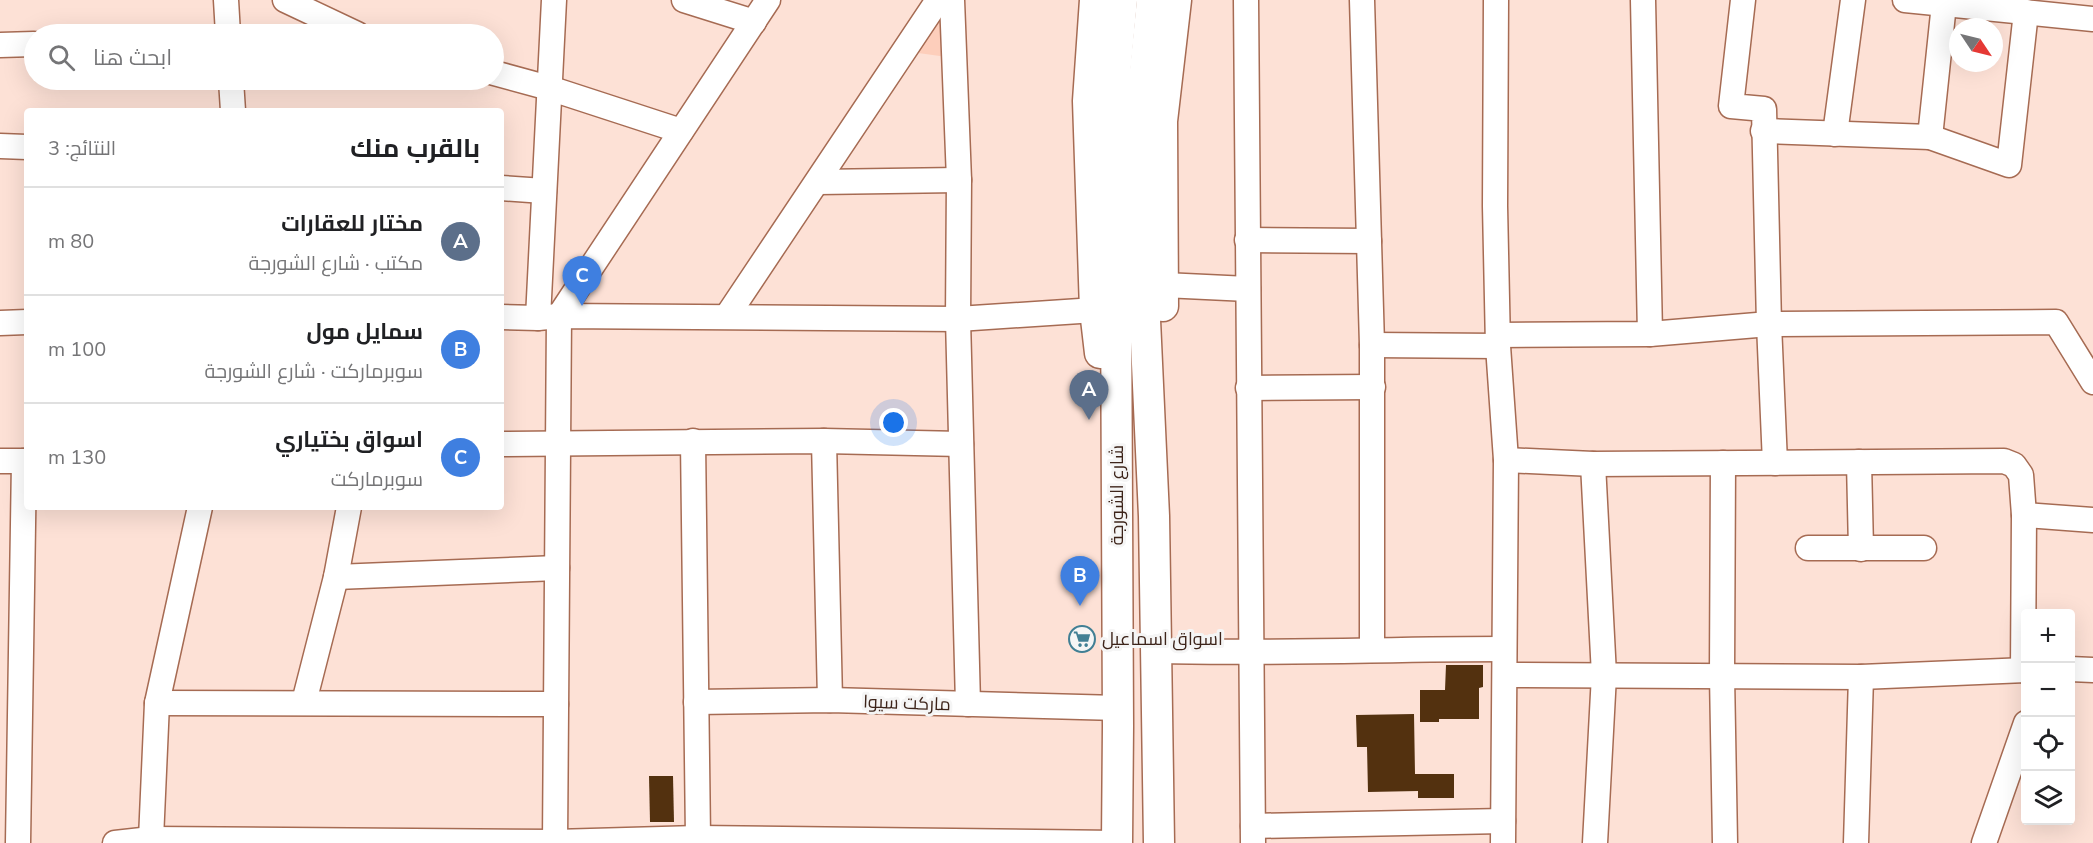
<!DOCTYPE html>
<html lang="ar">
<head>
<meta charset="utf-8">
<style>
	:root { --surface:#fff; --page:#f2f2f2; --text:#202124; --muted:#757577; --line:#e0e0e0; --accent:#417f94 }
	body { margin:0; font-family:"Nunito Sans",Cairo,sans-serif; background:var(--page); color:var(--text); direction:rtl }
	.controls { position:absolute; right:18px; bottom:18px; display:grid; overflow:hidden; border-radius:6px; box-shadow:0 6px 24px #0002 }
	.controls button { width:54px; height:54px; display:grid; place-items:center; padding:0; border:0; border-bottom:2px solid var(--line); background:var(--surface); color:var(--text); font:30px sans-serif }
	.compass { position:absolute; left:1949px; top:18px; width:54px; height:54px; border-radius:50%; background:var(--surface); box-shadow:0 6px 24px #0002; rotate:125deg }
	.you { position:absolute; left:894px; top:423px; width:21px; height:21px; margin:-15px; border:4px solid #fff; border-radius:50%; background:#1a73e8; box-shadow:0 0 0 9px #1a73e833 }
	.badge { display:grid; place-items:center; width:39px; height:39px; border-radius:50%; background:var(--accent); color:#fff; font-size:20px; font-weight:700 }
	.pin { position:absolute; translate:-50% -50px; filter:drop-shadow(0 2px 3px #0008) }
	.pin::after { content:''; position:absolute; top:32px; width:21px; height:18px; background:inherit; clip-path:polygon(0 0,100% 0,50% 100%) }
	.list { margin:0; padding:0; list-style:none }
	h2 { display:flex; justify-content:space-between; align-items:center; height:78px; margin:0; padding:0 24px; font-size:26px }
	h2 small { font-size:20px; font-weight:400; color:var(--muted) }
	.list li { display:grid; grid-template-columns:39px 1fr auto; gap:18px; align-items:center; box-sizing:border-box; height:108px; padding:0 24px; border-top:2px solid var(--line) }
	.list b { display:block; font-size:22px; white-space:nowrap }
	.list p { margin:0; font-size:20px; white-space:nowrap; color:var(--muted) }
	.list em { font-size:20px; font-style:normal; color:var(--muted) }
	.icon { flex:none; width:33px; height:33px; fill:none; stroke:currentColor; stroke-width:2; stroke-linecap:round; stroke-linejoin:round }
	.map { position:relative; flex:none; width:2093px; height:843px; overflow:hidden; direction:ltr }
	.search { position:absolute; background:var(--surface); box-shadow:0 6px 24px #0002; left:24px; top:24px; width:480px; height:66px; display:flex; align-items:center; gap:15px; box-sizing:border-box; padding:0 21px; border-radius:33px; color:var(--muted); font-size:22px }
	.panel { position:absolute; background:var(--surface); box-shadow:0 6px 24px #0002; left:24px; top:108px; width:480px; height:402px; border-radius:6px; direction:rtl }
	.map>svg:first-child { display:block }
	.green { fill:#fdcebb }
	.building { fill:#53310f }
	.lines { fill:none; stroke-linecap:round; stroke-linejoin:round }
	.minor-casing { stroke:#a66b53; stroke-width:27 }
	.major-casing { stroke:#a66b53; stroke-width:33 }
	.minor { stroke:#fff; stroke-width:24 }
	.major { stroke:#fff; stroke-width:30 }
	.labels { text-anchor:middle; stroke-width:6; stroke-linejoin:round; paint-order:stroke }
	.street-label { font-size:18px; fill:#3d241a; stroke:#f5f5f5 }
	.poi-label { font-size:18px; fill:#3d241a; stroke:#f5f5f5; text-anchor:start }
</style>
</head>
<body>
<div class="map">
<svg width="2093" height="843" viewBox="0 0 2093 843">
	<rect width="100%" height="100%" fill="#fde1d6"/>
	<polygon class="green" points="946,4 947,57 911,52"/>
	<g class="building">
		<polygon points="1446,665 1483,665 1483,687 1479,688 1479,719 1439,719 1439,722 1420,722 1420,690 1445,690"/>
		<polygon points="1414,714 1415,774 1454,774 1454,798 1418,798 1418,791 1368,792 1367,747 1357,747 1356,715"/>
		<polygon points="649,776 673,776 674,822 650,822"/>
	</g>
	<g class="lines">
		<defs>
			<g id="minor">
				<polyline points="226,0 228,34"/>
				<polyline points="285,0 357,34"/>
				<polyline points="684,0 754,22"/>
				<polyline points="952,0 959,180 958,319 968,704"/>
				<polyline points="1246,0 1253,843"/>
				<polyline points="1362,0 1372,345 1372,649"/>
				<polyline points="1496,0 1495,206 1498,346 1506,460 1503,843"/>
				<polyline points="1643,0 1650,334"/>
				<polyline points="1743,0 1731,106 1764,109 1769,324 1775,463"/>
				<polyline points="1905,0 2093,19"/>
				<polyline points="0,45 34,44"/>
				<polyline points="494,73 549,88 681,131"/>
				<polyline points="231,80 233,111"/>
				<polyline points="1763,131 1930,137 2009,165 2026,12"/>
				<polyline points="1835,134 1853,0"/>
				<polyline points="1930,137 1944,4"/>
				<polyline points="0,146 27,147"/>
				<polyline points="818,182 959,180"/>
				<polyline points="501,188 544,191"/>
				<polyline points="1247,240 1369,241"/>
				<polyline points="1164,285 1248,289"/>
				<polyline points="727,316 938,0"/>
				<polyline points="501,317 538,318 559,316 958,319 1095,310"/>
				<polyline points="538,318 554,0"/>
				<polyline points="0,323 27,322"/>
				<polyline points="1498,335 1650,334 1769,324 2056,322 2093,382"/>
				<polyline points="1372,345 1498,346"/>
				<polyline points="1248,388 1373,387"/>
				<polyline points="693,441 698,838"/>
				<polyline points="824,441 830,700"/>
				<polyline points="501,444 824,441 961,444"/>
				<polyline points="1506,460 1593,464 2004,461 2014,465 2021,475 2024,515 2023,670"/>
				<polyline points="0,461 27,461"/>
				<polyline points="1859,462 1861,549"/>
				<polyline points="1723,463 1722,675 1725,843"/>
				<polyline points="1593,464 1604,675 1595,843"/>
				<polyline points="2024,515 2093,520"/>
				<polyline points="1808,548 1924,548"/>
				<polyline points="336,577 557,568"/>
				<path d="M1156,651C1272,654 1388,649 1504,649"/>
				<polyline points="2070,669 2093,670"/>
				<polyline points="1505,675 1861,677 2026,670"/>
				<polyline points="304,702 336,577 349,507"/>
				<polyline points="696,702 830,700 1118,708"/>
				<polyline points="157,703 556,704"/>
				<polyline points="1253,826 1503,821"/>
				<polyline points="151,839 157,703 200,507"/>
				<polyline points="18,843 24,461"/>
				<polyline points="115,843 151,839 555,842 698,838 1117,843"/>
				<polyline points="555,843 559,316 768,0"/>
				<polyline points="1856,843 1861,677"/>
				<polyline points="1984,843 2026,723"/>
			</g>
			<g id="major">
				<polyline points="1095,0 1088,101 1095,310 1100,353"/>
				<polyline points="1152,0 1143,90 1139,189 1154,516 1159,843"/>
				<polyline points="1163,306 1162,121 1176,0"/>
				<polyline points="1117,843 1118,726 1115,75 1122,0"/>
			</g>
		</defs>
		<use href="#minor" class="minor-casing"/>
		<use href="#major" class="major-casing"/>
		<use href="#minor" class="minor"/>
		<use href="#major" class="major"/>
	</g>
	<defs>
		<symbol id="supermarket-ring" viewBox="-11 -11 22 22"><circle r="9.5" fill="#f5f5f5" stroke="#417f94" stroke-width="1.5"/><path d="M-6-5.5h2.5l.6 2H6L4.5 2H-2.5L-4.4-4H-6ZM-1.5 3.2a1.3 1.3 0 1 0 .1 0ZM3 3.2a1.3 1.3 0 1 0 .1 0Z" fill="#417f94"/></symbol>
	</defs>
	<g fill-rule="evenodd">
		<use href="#supermarket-ring" x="1067" y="624" width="30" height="30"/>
	</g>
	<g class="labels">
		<g class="street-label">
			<text transform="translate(1117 495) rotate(-90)" y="6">شارع الشورجة</text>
			<text transform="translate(907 703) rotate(2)" y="6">مارکت سیوا</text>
		</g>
		<g class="poi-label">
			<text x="1102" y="645">اسواق اسماعيل</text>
		</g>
	</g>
</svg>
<div class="controls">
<button>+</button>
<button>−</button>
<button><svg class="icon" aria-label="locate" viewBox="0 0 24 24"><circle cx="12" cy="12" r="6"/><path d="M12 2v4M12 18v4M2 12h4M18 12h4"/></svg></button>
<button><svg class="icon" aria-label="layers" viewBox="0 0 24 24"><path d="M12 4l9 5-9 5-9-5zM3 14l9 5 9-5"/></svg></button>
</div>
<svg class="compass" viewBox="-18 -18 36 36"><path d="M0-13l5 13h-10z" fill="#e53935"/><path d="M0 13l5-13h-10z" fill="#757577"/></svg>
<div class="you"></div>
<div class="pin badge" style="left:1089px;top:420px;background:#5c6f8a">A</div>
<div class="pin badge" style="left:1080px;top:606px;background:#3f7fe0">B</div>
<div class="pin badge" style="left:582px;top:306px;background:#3f7fe0">C</div>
<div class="search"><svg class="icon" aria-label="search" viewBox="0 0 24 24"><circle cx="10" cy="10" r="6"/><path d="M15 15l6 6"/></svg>ابحث هنا</div>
<section class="panel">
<h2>بالقرب منك<small>النتائج: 3</small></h2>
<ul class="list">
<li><span class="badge" style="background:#5c6f8a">A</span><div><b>مختار للعقارات</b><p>مكتب · شارع الشورجة</p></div><em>80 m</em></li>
<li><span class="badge" style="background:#3f7fe0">B</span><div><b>سمايل مول</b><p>سوبرماركت · شارع الشورجة</p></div><em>100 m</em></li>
<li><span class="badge" style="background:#3f7fe0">C</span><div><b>اسواق بختياري</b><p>سوبرماركت</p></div><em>130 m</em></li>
</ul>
</section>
</div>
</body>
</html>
